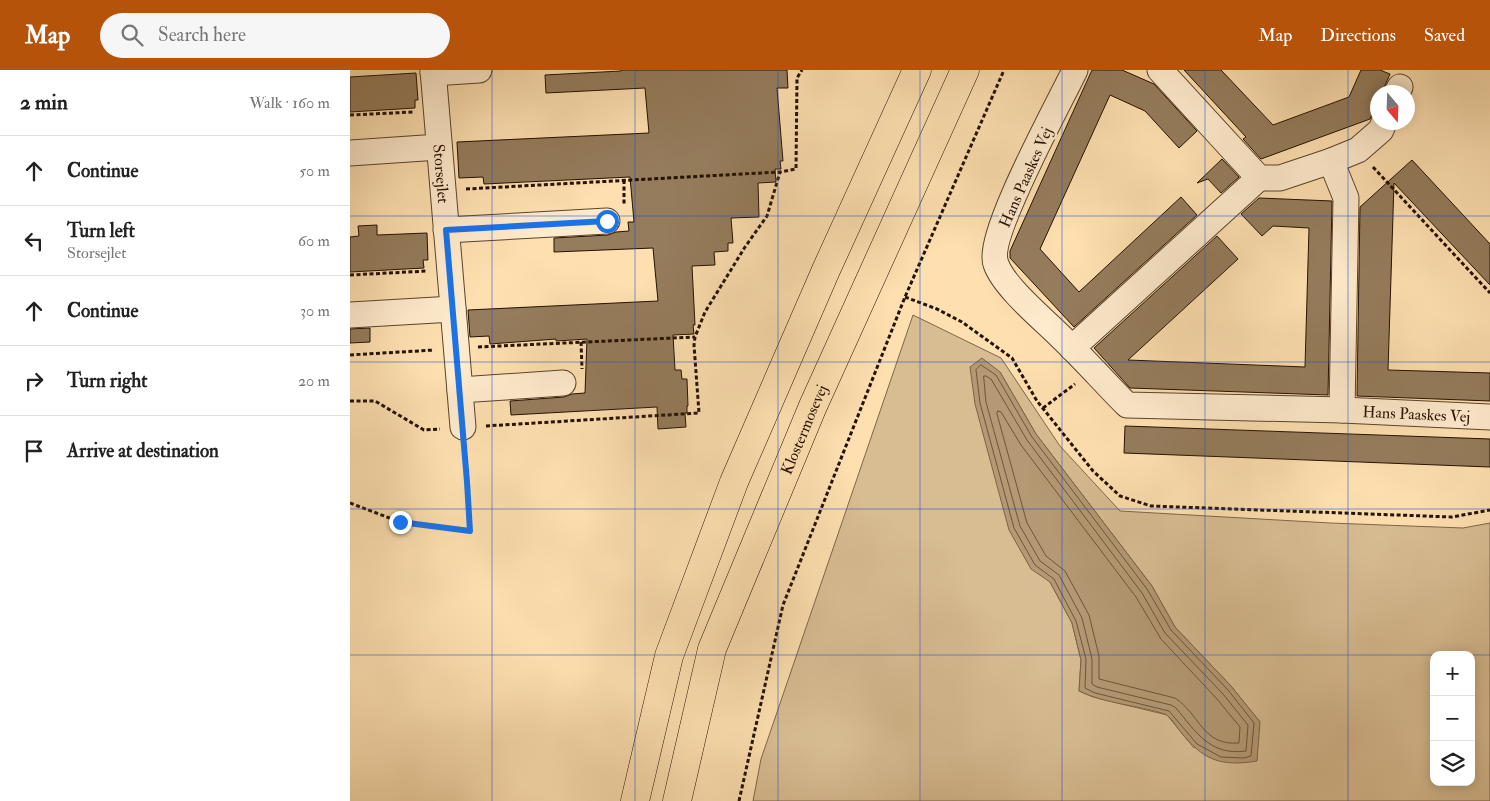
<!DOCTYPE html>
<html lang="en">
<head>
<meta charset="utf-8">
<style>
	:root { --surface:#fff; --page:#f6f6f6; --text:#222; --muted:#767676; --line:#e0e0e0; --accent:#b45309 }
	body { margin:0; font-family:"IM FELL Double Pica",serif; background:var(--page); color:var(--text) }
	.controls { position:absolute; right:15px; bottom:15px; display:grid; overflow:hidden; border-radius:10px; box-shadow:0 2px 12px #0003 }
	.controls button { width:45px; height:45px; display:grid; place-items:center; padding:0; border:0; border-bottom:1px solid var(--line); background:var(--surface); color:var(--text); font:25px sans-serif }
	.compass { position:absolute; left:1020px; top:15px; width:45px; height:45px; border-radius:50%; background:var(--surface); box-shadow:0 2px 12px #0003; rotate:161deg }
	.stop { position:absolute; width:15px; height:15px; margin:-11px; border:4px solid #1a73e8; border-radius:50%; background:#fff }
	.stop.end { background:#1a73e8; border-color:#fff; box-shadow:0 1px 5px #0008 }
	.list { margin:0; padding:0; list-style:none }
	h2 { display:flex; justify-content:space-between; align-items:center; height:65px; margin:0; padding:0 20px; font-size:21px }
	h2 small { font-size:16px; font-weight:400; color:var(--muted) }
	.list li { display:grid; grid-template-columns:32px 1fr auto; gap:15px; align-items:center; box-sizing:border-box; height:70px; padding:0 20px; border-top:1px solid var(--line) }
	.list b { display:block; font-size:19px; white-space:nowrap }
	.list p { margin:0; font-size:16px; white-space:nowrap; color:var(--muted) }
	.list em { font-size:16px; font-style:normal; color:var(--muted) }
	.icon { flex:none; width:28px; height:28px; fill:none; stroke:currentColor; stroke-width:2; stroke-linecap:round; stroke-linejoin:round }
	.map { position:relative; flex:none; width:1140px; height:731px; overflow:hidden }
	header { display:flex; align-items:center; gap:30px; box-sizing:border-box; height:70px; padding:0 25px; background:var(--accent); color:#fff }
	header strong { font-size:24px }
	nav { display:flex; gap:28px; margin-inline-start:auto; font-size:18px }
	.search { width:350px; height:45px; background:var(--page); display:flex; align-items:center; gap:12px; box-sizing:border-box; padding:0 18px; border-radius:28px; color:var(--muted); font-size:19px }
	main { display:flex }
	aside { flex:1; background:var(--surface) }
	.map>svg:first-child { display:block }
	.green { fill:#d8bc92; stroke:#7e6649; fill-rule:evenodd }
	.water { fill:#b49974; stroke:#7b6346 }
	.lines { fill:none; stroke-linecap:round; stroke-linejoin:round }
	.shore { stroke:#6c553a; stroke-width:1 }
	.building { fill:#957c5c; stroke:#251100 }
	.minor-casing { stroke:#5b442c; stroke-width:27 }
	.major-casing { stroke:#251100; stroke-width:29 }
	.path { stroke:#251100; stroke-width:3; stroke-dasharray:4 2.5; stroke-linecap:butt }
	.minor { stroke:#feeacc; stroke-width:25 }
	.major { stroke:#fddfb0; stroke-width:28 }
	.route { stroke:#1a73e8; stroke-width:6 }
	.grid { fill:none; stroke:#1d4ed8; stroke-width:1; stroke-opacity:0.55 }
	.labels { text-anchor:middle; stroke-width:5; stroke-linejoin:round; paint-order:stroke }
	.street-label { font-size:16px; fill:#251100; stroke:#feeacc }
</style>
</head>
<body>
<header>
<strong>Map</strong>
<div class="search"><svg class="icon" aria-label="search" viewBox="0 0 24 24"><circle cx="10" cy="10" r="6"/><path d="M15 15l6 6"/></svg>Search here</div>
<nav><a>Map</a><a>Directions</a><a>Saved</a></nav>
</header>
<main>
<aside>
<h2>2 min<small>Walk · 160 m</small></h2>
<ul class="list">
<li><svg class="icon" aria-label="ahead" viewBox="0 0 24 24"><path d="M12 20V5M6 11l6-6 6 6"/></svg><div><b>Continue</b></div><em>50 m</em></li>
<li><svg class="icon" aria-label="left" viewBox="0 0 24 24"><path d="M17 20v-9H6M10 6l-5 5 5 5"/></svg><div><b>Turn left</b><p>Storsejlet</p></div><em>60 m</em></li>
<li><svg class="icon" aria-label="ahead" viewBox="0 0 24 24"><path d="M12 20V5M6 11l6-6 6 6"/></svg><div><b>Continue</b></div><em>30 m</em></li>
<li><svg class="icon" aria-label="right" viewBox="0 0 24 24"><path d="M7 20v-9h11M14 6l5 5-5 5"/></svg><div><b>Turn right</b></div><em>20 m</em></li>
<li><svg class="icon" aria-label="arrive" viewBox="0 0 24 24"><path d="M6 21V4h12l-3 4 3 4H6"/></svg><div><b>Arrive at destination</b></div></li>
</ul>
</aside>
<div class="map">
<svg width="1140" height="731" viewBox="0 0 1140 731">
	<rect width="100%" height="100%" fill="#fddfb0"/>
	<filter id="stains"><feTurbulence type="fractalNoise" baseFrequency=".004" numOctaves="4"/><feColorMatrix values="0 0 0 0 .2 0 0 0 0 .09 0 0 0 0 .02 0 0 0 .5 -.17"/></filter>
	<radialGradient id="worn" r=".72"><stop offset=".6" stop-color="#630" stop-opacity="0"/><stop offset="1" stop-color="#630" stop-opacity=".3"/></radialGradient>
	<path class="green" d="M563,245L651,288L710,376L770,441L980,453L1113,458L1140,453V731H403L411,689ZM650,302L686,364L802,516L825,557L881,616L910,652L844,678L817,645L743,627L729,621L731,590L722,553L700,512ZM1084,585H1121V712H1084Z"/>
	<path class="water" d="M632,288L650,302L686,364L802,516L825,557L881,616L910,652L907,691C870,697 853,690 830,661C826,656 821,647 815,644C787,635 756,634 729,621L731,590L722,553L700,512L681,499L659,460L625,334L620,297Z"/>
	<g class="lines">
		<g class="shore">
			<polygon points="631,295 646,305 682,367 797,519 821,560 878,620 904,653 901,686 894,688 871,687 847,674 819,641 745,623 735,618 736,589 726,551 704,509 685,495 664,458 630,333 626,300"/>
			<path d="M634,306H636L641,309L677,370L792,523L815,563L873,624L898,655L896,681C860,686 846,662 826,638L821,635L747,617L742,614V589L732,548L709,505L690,491L670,456L636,332Z"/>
			<path d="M648,341L651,342L671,375L786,527L811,569L867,629L890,657L889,673C852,676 850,644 825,628L749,609V586L739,545L715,501L696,486L677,453L647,344Z"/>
		</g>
	</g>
	<g class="building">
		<polygon points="271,0 437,0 438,18 427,18 433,91 430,91 431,99 425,99 426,112 408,113 409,147 381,148 383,173 378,173 378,181 364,182 365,195 342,196 345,255 343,255 344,264 323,265 325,300 331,300 332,309 337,309 338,336 337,336 337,343 335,343 336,357 308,359 307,337 161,345 160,331 214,327 222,324 235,323 237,269 206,271 206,269 140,274 139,266 120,267 118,240 308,231 303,178 204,182 204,168 258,165 266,162 279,161 278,152 284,152 280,107 134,114 133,107 109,108 107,72 299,63 295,18 196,23 195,5 271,1"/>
		<polygon points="742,0 772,0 804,14 847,61 829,78 795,41 760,25 690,179 729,222 831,127 847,145 724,257 660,188 660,181"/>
		<polygon points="834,0 871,0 923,55 999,27 1011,0 1030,0 1040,4 1032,22 1028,22 1028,32 1020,49 911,89 893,69 896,67"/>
		<polygon points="66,3 68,30 65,30 65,38 0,42 0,7"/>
		<polygon points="872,89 889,107 871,123 858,109 847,113"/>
		<polygon points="1062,90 1140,174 1140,215 1044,113 1038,300 1140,303 1140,331 1007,326 1010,137"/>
		<polygon points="909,128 982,131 978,325 780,318 744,278 867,166 888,189 778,290 955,297 959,158 923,156 912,166 891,144"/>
		<polygon points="27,155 27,165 77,163 78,190 73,190 74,198 0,202 0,167 9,166 8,156"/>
		<polygon points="20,258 20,272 0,273 0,259"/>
		<polygon points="775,356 1140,369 1140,397 774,383"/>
	</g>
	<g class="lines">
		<defs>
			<g id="minor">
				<path id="s1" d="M83,0L113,357"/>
				<path id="s2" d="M725,0C710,32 635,167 646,194C654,217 693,249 711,267C734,289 755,313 777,335L992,340L1140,347"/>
				<polyline points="810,0 909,108 930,108 981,91 1008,80 1031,60 1034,52"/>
				<polyline points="83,3 129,0"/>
				<polyline points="1047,22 1050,17"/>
				<polyline points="0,83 89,77"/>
				<polyline points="981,91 996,128 992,340"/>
				<polyline points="96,160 257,151"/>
				<polyline points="0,245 103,239"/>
				<polyline points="722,278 909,108"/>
				<polyline points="110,320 213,313"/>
			</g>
			<g id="major">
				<polyline points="285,731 319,586 384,412 476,200 567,0"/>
				<path id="s3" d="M327,731L362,579L463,336L615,0"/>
			</g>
		</defs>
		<use href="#minor" class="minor-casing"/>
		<use href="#major" class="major-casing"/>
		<g class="path">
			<polyline points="0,45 63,42"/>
			<polyline points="1023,97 1140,223"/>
			<polyline points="274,110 274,135"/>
			<polyline points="116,119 429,102"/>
			<polyline points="0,205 77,201"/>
			<polyline points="555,227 587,239 612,252 662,288 687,331 743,401 770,426 801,436 1102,447 1140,440"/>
			<polyline points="231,272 232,299"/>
			<polyline points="128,277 345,267"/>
			<polyline points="0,285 84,280"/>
			<polyline points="0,331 25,331 74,360 90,359"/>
			<polyline points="693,338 725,314"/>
			<polyline points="136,356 349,343 344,275 345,267 355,242 395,177 417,146 430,102 446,99 447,8 452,0"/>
			<polyline points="0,433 50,452 120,461 115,380"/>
			<polyline points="389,731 433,535 555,227 654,0"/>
		</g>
		<use href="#minor" class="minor"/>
		<use href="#major" class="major"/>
	</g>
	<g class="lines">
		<polyline class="route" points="50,452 120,461 117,412 96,160 257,151"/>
	</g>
	<path class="grid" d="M142,0V731M285,0V731M428,0V731M570,0V731M712,0V731M855,0V731M998,0V731M0,146H1140M0,292H1140M0,439H1140M0,585H1084M1121,585H1140"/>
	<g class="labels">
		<g class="street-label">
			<text dy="6" stroke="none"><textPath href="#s1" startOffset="104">Storsejlet</textPath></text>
			<text transform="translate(675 107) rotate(-66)" y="6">Hans Paaskes Vej</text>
			<text dy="6" stroke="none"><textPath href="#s2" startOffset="694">Hans Paaskes Vej</textPath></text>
			<text dy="6" stroke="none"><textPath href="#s3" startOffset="394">Klostermosevej</textPath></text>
		</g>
	</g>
	<rect width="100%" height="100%" filter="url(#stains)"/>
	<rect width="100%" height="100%" fill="url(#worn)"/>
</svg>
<div class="controls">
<button>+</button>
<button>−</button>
<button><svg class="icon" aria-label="layers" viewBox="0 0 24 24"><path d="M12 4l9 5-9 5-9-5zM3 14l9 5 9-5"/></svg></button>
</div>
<svg class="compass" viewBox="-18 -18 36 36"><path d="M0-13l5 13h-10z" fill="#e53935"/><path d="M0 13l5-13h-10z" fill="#767676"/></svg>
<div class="stop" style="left:257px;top:151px"></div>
<div class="stop end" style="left:50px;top:452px"></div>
</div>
</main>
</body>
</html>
